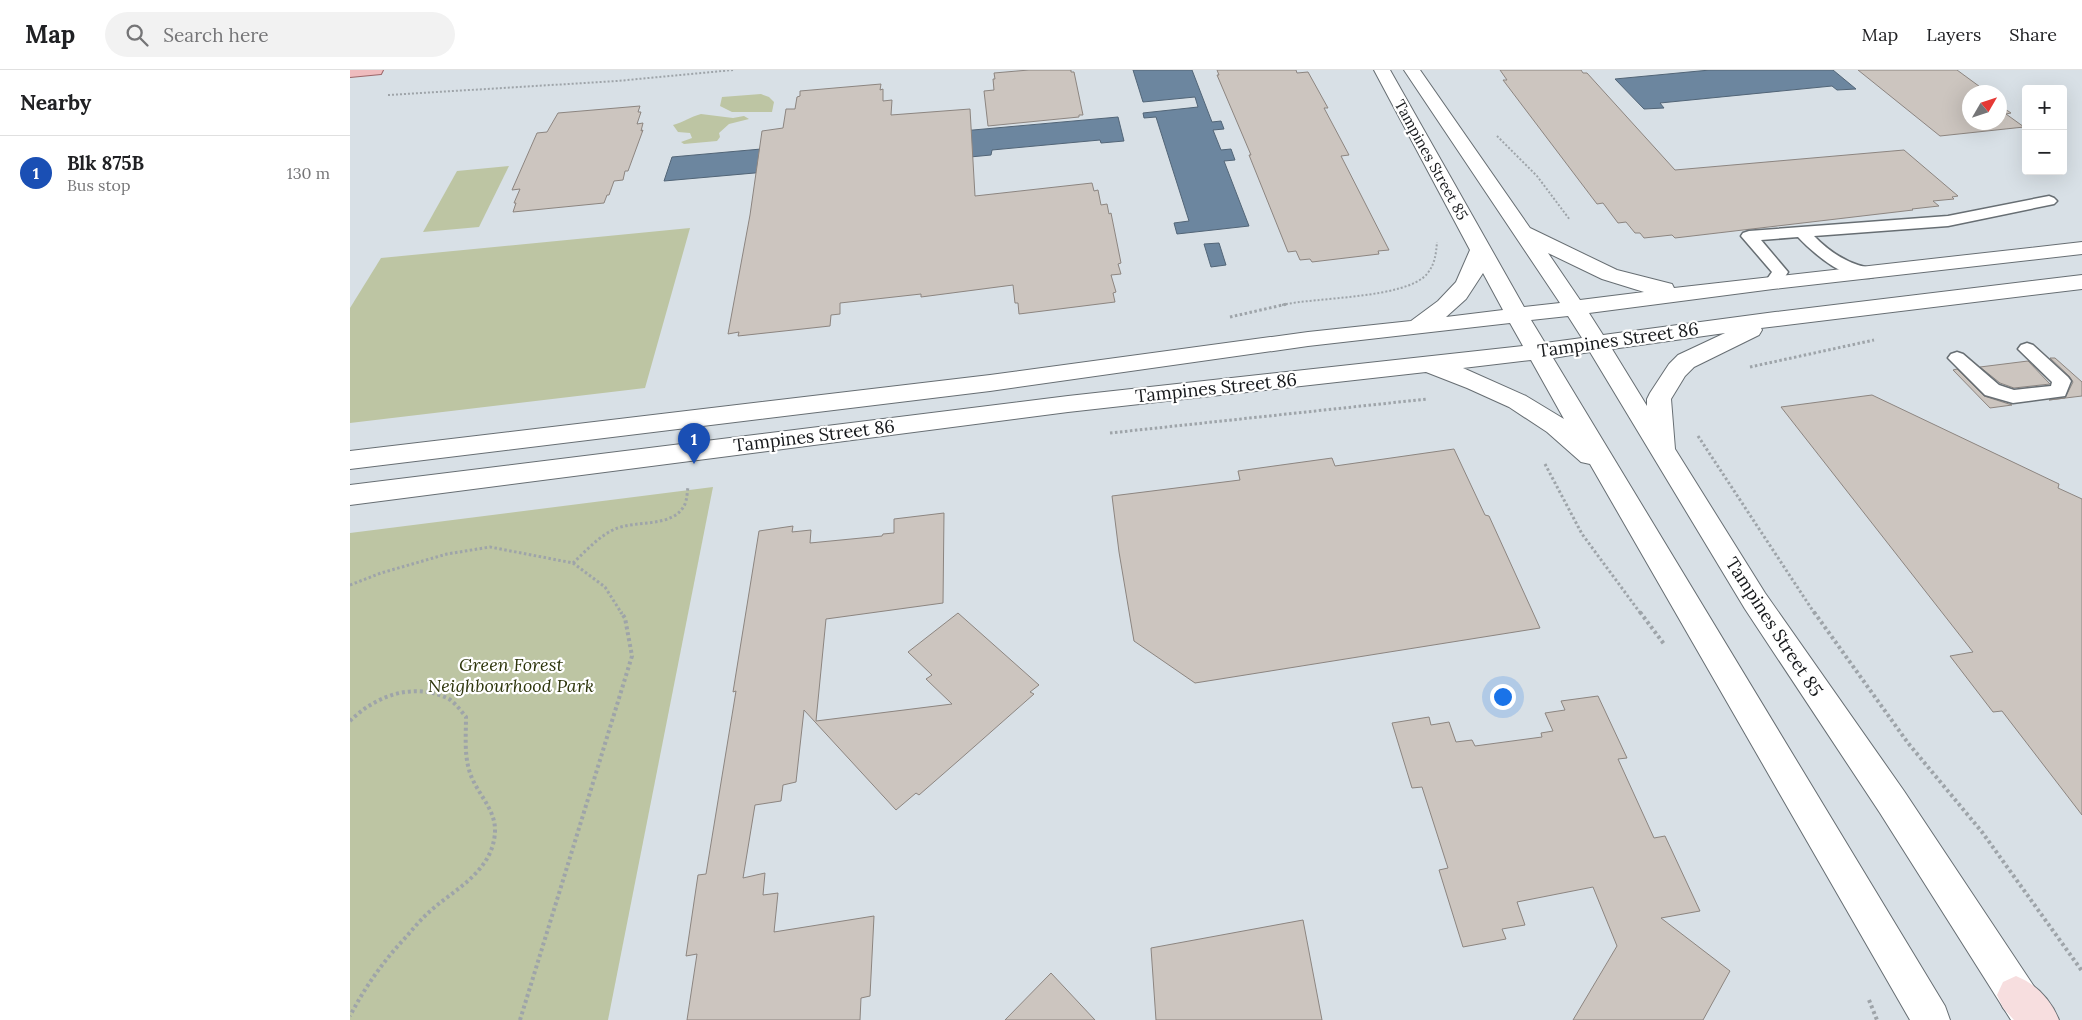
<!DOCTYPE html>
<html lang="en">
<head>
<meta charset="utf-8">
<style>
	:root { --surface:#fff; --page:#f2f2f2; --text:#202124; --muted:#757577; --line:#e0e0e0; --accent:#b45309 }
	body { margin:0; font-family:Lora,serif; background:var(--page); color:var(--text) }
	.controls { position:absolute; right:15px; top:15px; display:grid; overflow:hidden; border-radius:5px; box-shadow:0 5px 20px #0002 }
	.controls button { width:45px; height:45px; display:grid; place-items:center; padding:0; border:0; border-bottom:1px solid var(--line); background:var(--surface); color:var(--text); font:25px sans-serif }
	.compass { position:absolute; left:1612px; top:15px; width:45px; height:45px; border-radius:50%; background:var(--surface); box-shadow:0 5px 20px #0002; rotate:51deg }
	.you { position:absolute; left:1152px; top:626px; width:18px; height:18px; margin:-12px; border:4px solid #fff; border-radius:50%; background:#1a73e8; box-shadow:0 0 0 8px #1a73e833 }
	.badge { display:grid; place-items:center; width:32px; height:32px; border-radius:50%; background:var(--accent); color:#fff; font-size:16px; font-weight:700 }
	.pin { position:absolute; translate:-50% -41px; filter:drop-shadow(0 1px 2px #0008) }
	.pin::after { content:''; position:absolute; top:26px; width:18px; height:15px; background:inherit; clip-path:polygon(0 0,100% 0,50% 100%) }
	.list { margin:0; padding:0; list-style:none }
	h2 { display:flex; justify-content:space-between; align-items:center; height:65px; margin:0; padding:0 20px; font-size:21px }
	h2 small { font-size:16px; font-weight:400; color:var(--muted) }
	.list li { display:grid; grid-template-columns:32px 1fr auto; gap:15px; align-items:center; box-sizing:border-box; height:75px; padding:0 20px; border-top:1px solid var(--line) }
	.list b { display:block; font-size:19px; white-space:nowrap }
	.list p { margin:0; font-size:16px; white-space:nowrap; color:var(--muted) }
	.list em { font-size:16px; font-style:normal; color:var(--muted) }
	.icon { flex:none; width:28px; height:28px; fill:none; stroke:currentColor; stroke-width:2; stroke-linecap:round; stroke-linejoin:round }
	.map { position:relative; flex:none; width:1732px; height:950px; overflow:hidden }
	header { display:flex; align-items:center; gap:30px; box-sizing:border-box; height:70px; padding:0 25px; background:var(--surface); border-bottom:1px solid var(--line) }
	header strong { font-size:24px }
	nav { display:flex; gap:28px; margin-inline-start:auto; font-size:18px }
	.search { width:350px; height:45px; background:var(--page); display:flex; align-items:center; gap:12px; box-sizing:border-box; padding:0 18px; border-radius:28px; color:var(--muted); font-size:19px }
	main { display:flex }
	aside { flex:1; background:var(--surface) }
	.map>svg:first-child { display:block }
	.green { fill:#bdc5a3 }
	.water { fill:#6c869f; stroke:#526577 }
	.building { fill:#ccc5bf; stroke:#8c8580 }
	.lines { fill:none; stroke-linecap:round; stroke-linejoin:round }
	.lane-casing { stroke:#676e73; stroke-width:3 }
	.street-casing { stroke:#676e73; stroke-width:2 }
	.secondary-casing { stroke:#676e73; stroke-width:2 }
	.primary-casing { stroke:#9c6669; stroke-width:2 }
	.path-far2 { stroke:#9ea4a9; stroke-width:2; stroke-dasharray:2 2; stroke-linecap:butt }
	.path-far1 { stroke:#9ea4a9; stroke-width:3; stroke-dasharray:2.5 2.5; stroke-linecap:butt }
	.path { stroke:#9ea4a9; stroke-width:4; stroke-dasharray:3 3; stroke-linecap:butt }
	.lane { fill:#fff; fill-rule:evenodd }
	.street { fill:#fff; fill-rule:evenodd }
	.secondary { fill:#f7dedf; fill-rule:evenodd }
	.primary { fill:#efbcbe; fill-rule:evenodd }
	.labels { text-anchor:middle; stroke-width:4.5; stroke-linejoin:round; paint-order:stroke }
	.far-street-label { font-size:15px; fill:#16181b; stroke:#fff }
	.street-label { font-size:18px; fill:#16181b; stroke:#fff }
	.park-label { font-size:18px; font-style:italic; fill:#2d350b; stroke:#fff }
</style>
</head>
<body>
<header>
<strong>Map</strong>
<div class="search"><svg class="icon" aria-label="search" viewBox="0 0 24 24"><circle cx="10" cy="10" r="6"/><path d="M15 15l6 6"/></svg>Search here</div>
<nav><a>Map</a><a>Layers</a><a>Share</a></nav>
</header>
<main>
<aside>
<h2>Nearby<small></small></h2>
<ul class="list">
<li><span class="badge" style="background:#1a4fb4">1</span><div><b>Blk 875B</b><p>Bus stop</p></div><em>130 m</em></li>
</ul>
</aside>
<div class="map">
<svg width="1732" height="950" viewBox="0 0 1732 950">
	<rect width="100%" height="100%" fill="#d8e0e6"/>
	<g class="green">
		<polygon points="411,24 419,27 424,32 422,42 382,42 370,36 372,27"/>
		<path d="M351,44L383,48L394,46L399,49L379,54L369,63L370,67L367,71L334,74L331,72L342,68L340,63L328,62L323,55C334,52 340,47 351,44Z"/>
		<polygon points="159,96 129,157 73,162 107,101"/>
		<polygon points="340,158 295,318 0,353 0,238 31,188"/>
		<polygon points="363,417 258,950 0,950 0,463"/>
	</g>
	<g class="water">
		<polygon points="783,0 842,0 862,52 871,51 874,59 863,60 871,80 881,79 885,90 874,91 899,156 827,164 824,153 839,151 806,47 794,48 793,43 848,37 845,27 793,32"/>
		<polygon points="1360,0 1483,0 1506,19 1487,20 1482,16 1310,33 1314,38 1294,39 1265,9"/>
		<polygon points="768,47 774,71 751,73 750,70 642,80 641,85 461,102 461,98 314,111 322,87"/>
		<polygon points="869,173 876,195 861,197 854,174"/>
	</g>
	<g class="building">
		<polygon points="679,0 721,0 721,2 724,2 733,45 729,45 729,47 638,56 634,21 644,20 643,9 645,9 644,3"/>
		<polygon points="867,0 946,0 947,3 958,2 978,38 974,38 999,85 991,86 1039,180 1028,181 1029,184 962,192 960,189 950,190 946,181 938,182 899,85 901,85 867,5 869,5"/>
		<polygon points="1150,0 1231,0 1233,3 1237,3 1325,100 1554,80 1608,126 1602,127 1604,129 1583,131 1589,136 1562,139 1563,140 1325,168 1322,165 1294,168 1290,163 1285,163 1276,152 1268,153 1253,133 1247,134 1153,10 1157,10"/>
		<polygon points="1508,0 1607,0 1637,22 1620,22 1620,52 1650,52 1650,32 1656,36 1652,37 1661,43 1656,44 1674,57 1590,66"/>
		<polygon points="531,14 530,20 533,19 533,31 542,30 541,45 620,39 625,126 742,113 744,121 748,120 751,135 757,134 759,144 761,143 771,193 768,194 771,204 761,205 766,222 763,223 765,232 669,244 668,233 665,233 663,215 571,227 571,224 490,233 490,244 481,245 480,256 388,266 389,262 378,264 400,145 412,61 433,58 436,39 445,39 447,27 450,26 450,21"/>
		<polygon points="290,36 288,42 291,42 287,54 293,53 291,61 293,60 278,101 275,101 273,110 264,111 259,125 257,125 254,133 163,142 166,133 164,133 170,119 162,120 187,63 197,62 208,43"/>
		<polygon points="1700,288 1705,288 1732,312 1732,326 1699,330 1715,328 1723,312 1719,306"/>
		<polygon points="1678,291 1700,314 1664,318 1650,313 1630,297"/>
		<polygon points="1607,299 1634,326 1662,335 1640,338 1603,300"/>
		<polygon points="1522,325 1709,414 1708,418 1732,429 1732,745 1652,641 1643,642 1600,586 1623,582 1431,337"/>
		<polygon points="1104,379 1135,445 1139,446 1190,558 845,613 784,571 769,482 762,426 890,410 888,401 982,388 985,396"/>
		<polygon points="594,443 593,533 476,549 466,651 602,634 576,609 582,605 558,582 608,543 689,615 680,622 684,624 608,691 569,725 566,723 546,740 454,640 446,712 433,715 431,731 405,735 393,808 415,803 413,825 428,823 424,862 524,846 520,926 511,928 510,950 337,950 347,884 336,886 348,805 356,804 386,621 383,622 409,461 443,456 442,462 461,460 460,473 532,466 533,464 544,463 544,449"/>
		<polygon points="1248,626 1277,688 1268,689 1304,768 1315,766 1350,841 1311,848 1380,901 1353,950 1223,950 1267,876 1243,817 1167,832 1175,855 1152,859 1156,869 1113,877 1089,800 1098,798 1072,717 1062,718 1042,653 1079,647 1081,655 1099,652 1106,672 1122,670 1125,676 1192,667 1191,663 1203,661 1195,643 1215,640 1211,631"/>
		<polygon points="953,850 972,950 806,950 801,878"/>
		<polygon points="701,903 745,950 655,950"/>
	</g>
	<g class="lines">
		<defs>
			<g id="lane">
				<path d="M1699,126L1704,128L1707,131L1704,134L1598,156L1464,166C1477,179 1490,189 1508,195C1514,197 1521,197 1525,203L1523,207C1498,213 1464,184 1448,167L1411,170L1438,202L1429,216L1423,217L1417,216L1415,212L1422,202L1391,166L1393,163L1399,161L1598,146Z"/>
				<polygon points="1677,273 1683,275 1718,307 1721,311 1715,326 1663,333 1635,325 1598,288 1601,284 1607,282 1613,284 1649,315 1664,320 1701,316 1702,312 1668,279 1671,275"/>
			</g>
			<path id="street" d="M1024,0H1040L1174,237L1210,233L1054,0H1070L1180,158L1267,200L1322,214L1324,218L1732,172V184L1423,219L1239,243L1253,265L1425,242L1732,205V219L1411,258L1412,260L1409,265L1344,297L1335,306L1321,329L1325,379L1415,523L1554,721L1697,936L1702,950H1661L1530,743L1395,539L1240,282L1203,288L1595,936L1600,950H1560L1240,394L1231,392L1197,362L1159,337L1117,318L1076,302L718,342L0,435V415L718,326L1173,276L1160,253L958,276L640,321L0,399V381L640,305L958,262L1061,251L1088,231L1106,212L1120,180ZM1198,183L1252,209L1294,222L1230,230ZM1133,203L1153,240L1096,247L1116,229ZM1218,246L1232,268L1195,273L1181,250ZM1375,263L1328,285L1319,294L1300,323L1297,329V336L1262,279ZM1181,290L1214,349L1176,326L1113,298Z"/>
			<path id="secondary" d="M1666,906C1686,914 1701,930 1709,950H1664L1653,938L1647,925L1653,912Z"/>
			<polygon id="primary" points="0,0 33,0 31,4 0,7"/>
		</defs>
		<use href="#lane" class="lane-casing"/>
		<use href="#street" class="street-casing"/>
		<use href="#secondary" class="secondary-casing"/>
		<use href="#primary" class="primary-casing"/>
		<g class="path-far2">
			<polyline points="38,25 267,11 383,0"/>
			<polyline points="1147,66 1187,106 1220,150"/>
			<path d="M932,235C966,227 1055,229 1077,204C1085,194 1086,184 1087,172"/>
		</g>
		<g class="path-far1">
			<polyline points="880,247 937,234"/>
			<polyline points="1400,297 1524,270"/>
			<polyline points="760,363 1077,329"/>
			<polyline points="1348,366 1465,544"/>
			<polyline points="1195,394 1232,464 1291,544"/>
			<path d="M223,493C236,481 249,466 265,459C285,450 322,458 334,436C337,431 337,423 338,417"/>
			<polyline points="0,515 31,503 97,484 140,477 223,493 255,517 272,544"/>
		</g>
		<g class="path">
			<polyline points="1290,542 1314,574"/>
			<polyline points="1464,542 1558,673 1632,762 1732,901"/>
			<path d="M0,651C25,626 63,612 97,628C104,631 111,641 116,647C116,666 114,685 120,703C127,724 146,739 145,762C143,798 111,816 86,836C75,845 66,855 57,866C34,890 15,917 0,946"/>
			<polyline points="1519,930 1527,950"/>
			<polyline points="170,950 282,586 275,548 271,542"/>
		</g>
		<use href="#lane" class="lane"/>
		<use href="#street" class="street"/>
		<use href="#secondary" class="secondary"/>
		<use href="#primary" class="primary"/>
	</g>
	<g class="labels">
		<g class="far-street-label">
			<text transform="translate(1081 90) rotate(61)" y="5">Tampines Street 85</text>
		</g>
		<g class="street-label">
			<text transform="translate(1268 270) rotate(-8)" y="6">Tampines Street 86</text>
			<text transform="translate(866 318) rotate(-6)" y="6">Tampines Street 86</text>
			<text transform="translate(464 366) rotate(-7)" y="6">Tampines Street 86</text>
			<text transform="translate(1424 557) rotate(57)" y="6">Tampines Street 85</text>
		</g>
		<g class="park-label">
			<text x="161" y="601">Green Forest<tspan x="161" dy="21">Neighbourhood Park</tspan></text>
		</g>
	</g>
</svg>
<div class="controls">
<button>+</button>
<button>−</button>
</div>
<svg class="compass" viewBox="-18 -18 36 36"><path d="M0-13l5 13h-10z" fill="#e53935"/><path d="M0 13l5-13h-10z" fill="#757577"/></svg>
<div class="you"></div>
<div class="pin badge" style="left:344px;top:394px;background:#1a4fb4">1</div>
</div>
</main>
</body>
</html>
